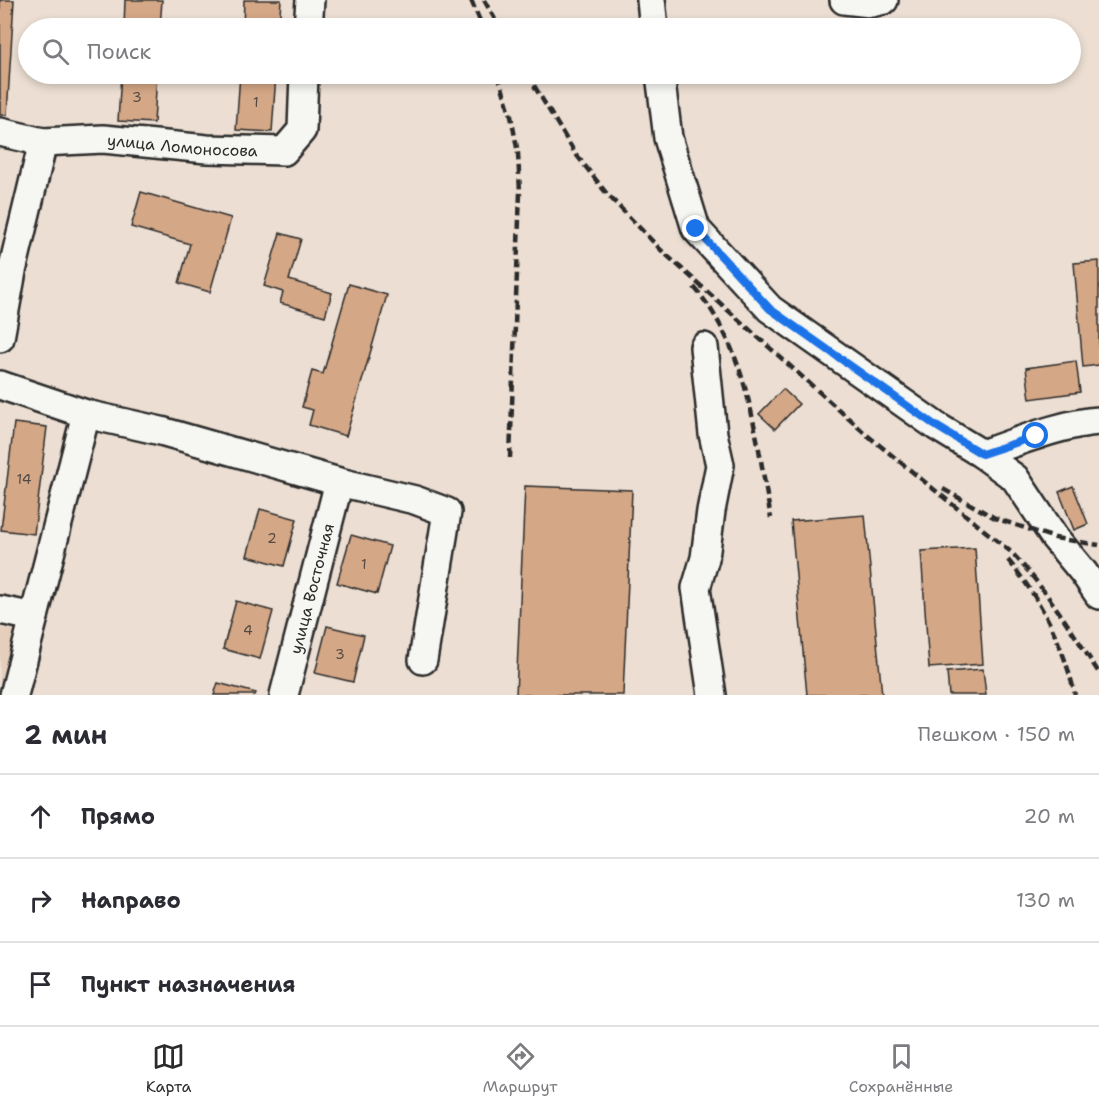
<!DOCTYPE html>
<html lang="ru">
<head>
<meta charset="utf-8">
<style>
	:root { --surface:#fff; --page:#f7f7f7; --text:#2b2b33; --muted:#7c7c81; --line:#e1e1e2; --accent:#2b2b2b }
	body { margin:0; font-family:"Shantell Sans",sans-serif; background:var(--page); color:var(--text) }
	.stop { position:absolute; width:18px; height:18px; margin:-14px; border:4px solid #1a73e8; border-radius:50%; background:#fff }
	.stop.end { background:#1a73e8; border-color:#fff; box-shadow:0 2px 6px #0008 }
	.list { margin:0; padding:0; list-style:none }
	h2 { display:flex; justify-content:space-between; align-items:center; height:78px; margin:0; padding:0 24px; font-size:26px }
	h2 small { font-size:20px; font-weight:400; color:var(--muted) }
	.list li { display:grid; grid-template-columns:39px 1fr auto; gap:18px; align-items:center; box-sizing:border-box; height:84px; padding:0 24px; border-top:2px solid var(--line) }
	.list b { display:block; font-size:22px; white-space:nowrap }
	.list em { font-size:20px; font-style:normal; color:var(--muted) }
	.icon { flex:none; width:33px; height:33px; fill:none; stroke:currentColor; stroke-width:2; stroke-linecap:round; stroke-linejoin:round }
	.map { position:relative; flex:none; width:1099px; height:695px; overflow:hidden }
	.search { position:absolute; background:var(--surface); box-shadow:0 3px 9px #0003; left:18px; right:18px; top:18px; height:66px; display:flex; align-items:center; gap:15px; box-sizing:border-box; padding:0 21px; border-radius:33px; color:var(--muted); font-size:22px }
	.sheet { height:330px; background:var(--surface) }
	nav { display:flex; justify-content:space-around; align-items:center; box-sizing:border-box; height:84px; border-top:2px solid var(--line); background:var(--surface); font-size:16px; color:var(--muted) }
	nav a { display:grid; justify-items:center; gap:3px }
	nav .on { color:var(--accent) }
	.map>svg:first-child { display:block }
	.built { fill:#e5cebb }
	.building { fill:#d4a786; stroke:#2b2b2b; stroke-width:1.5 }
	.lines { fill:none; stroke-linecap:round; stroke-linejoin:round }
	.minor-casing { stroke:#2b2b2b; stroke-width:32 }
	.minor { stroke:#f6f6f2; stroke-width:27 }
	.rail { stroke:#2b2b2b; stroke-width:4.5; stroke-dasharray:9 4.5; stroke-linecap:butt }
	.route { stroke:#1a73e8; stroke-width:8 }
	.labels { text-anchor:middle; stroke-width:4.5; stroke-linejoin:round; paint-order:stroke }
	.number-label { font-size:14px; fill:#554a42 }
	.street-label { font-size:16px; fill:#2b2b2b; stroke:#f6f6f2 }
</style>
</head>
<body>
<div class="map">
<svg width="1099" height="695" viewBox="0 0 1099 695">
	<rect width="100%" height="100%" fill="#ecded2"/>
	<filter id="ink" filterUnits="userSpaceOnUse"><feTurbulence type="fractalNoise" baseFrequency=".0167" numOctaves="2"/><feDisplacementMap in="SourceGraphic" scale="12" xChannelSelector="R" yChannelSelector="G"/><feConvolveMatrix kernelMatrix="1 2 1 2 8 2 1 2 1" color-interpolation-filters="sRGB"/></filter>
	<g filter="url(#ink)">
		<polygon class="built" points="0,628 14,630 0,685"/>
		<g class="building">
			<polygon points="0,0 14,0 7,115 0,115"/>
			<polygon points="125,0 162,0 160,28 124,28"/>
			<polygon points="244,0 281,0 279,28 243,28"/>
			<polygon points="75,20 96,23 95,28 73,28"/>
			<polygon points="121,74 157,74 154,123 118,121"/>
			<polygon points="240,74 276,74 272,132 236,130"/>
			<polygon points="141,192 231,218 210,292 179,283 190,244 131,227"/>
			<polygon points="280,233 301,239 289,280 332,293 325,316 280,303 283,292 264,286"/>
			<polygon points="1099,261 1099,365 1083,367 1074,263"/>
			<polygon points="349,284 387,295 346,436 309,425 313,410 302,407 312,371 323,374"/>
			<polygon points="1076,361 1080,392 1030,399 1026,368"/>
			<polygon points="783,389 799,404 775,429 759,414"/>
			<polygon points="14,423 47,427 34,534 1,530"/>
			<polygon points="525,486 632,490 623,695 516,695"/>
			<polygon points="1073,486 1088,524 1074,530 1059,492"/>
			<polygon points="260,509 297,519 284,566 247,556"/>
			<polygon points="865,515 882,695 807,695 791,521"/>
			<polygon points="351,535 390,546 377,594 337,583"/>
			<polygon points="975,548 983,664 929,668 921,551"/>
			<polygon points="236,601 273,611 260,659 223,649"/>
			<polygon points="327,626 364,635 353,682 315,673"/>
			<polygon points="983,669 986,695 949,695 947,672"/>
			<polygon points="218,683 256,693 255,695 214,695"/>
		</g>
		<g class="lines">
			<defs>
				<g id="minor">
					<polyline points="651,0 654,28"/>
					<polyline points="844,0 871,3 884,0"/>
					<polyline points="308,28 310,0"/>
					<polyline points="660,74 668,138 696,229 770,309 936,426 982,454 1015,478 1055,538 1084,573 1099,595"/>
					<path id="s1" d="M0,132L43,142L103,139L207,149L284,151L302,130L304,74"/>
					<polyline points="0,338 12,271 43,142"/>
					<polyline points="704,347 713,434 720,465 711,511 705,558 696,588 712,695"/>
					<polyline points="0,385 86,414 161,431 339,482 415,500 447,512 423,660"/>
					<path d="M982,454C1017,442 1063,423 1099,421"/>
					<polyline points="0,610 34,617"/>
					<polyline points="14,695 86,414"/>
					<path id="s2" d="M284,695L339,482"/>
				</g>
			</defs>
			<use href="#minor" class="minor-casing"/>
			<use href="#minor" class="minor"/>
			<g class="rail">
				<polyline points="471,0 483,28"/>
				<polyline points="484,0 500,28"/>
				<polyline points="498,74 511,116 518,153 520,192 510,458"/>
				<path d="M527,74L575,153L607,194L662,251L867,435L1011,552C1046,589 1072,631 1099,673"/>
				<path d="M694,287C749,351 756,438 771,518"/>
				<polyline points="943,489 995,518 1055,538 1099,545"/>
				<path d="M1008,560C1042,601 1063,644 1075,695"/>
			</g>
		</g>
	</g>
	<g class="lines" filter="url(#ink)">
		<polyline class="route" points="696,229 770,309 936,426 982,454 1036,436"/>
	</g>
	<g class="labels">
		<g class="number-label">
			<text x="137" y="102">3</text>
			<text x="256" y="107">1</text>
			<text x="24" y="484">14</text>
			<text x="272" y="543">2</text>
			<text x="364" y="569">1</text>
			<text x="248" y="635">4</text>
			<text x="340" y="659">3</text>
		</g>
		<g class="street-label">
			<text dy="6" stroke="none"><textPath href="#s1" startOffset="184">улица Ломоносова</textPath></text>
			<text dy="6" stroke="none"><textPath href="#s2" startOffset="110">улица Восточная</textPath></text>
		</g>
	</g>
</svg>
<div class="stop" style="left:1036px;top:436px"></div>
<div class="stop end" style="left:696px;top:229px"></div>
<div class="search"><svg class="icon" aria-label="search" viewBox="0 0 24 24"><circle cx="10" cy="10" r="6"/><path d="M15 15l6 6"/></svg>Поиск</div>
</div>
<section class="sheet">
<h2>2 мин<small>Пешком · 150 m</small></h2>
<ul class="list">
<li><svg class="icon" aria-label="ahead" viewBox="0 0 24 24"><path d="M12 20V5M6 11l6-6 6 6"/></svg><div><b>Прямо</b></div><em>20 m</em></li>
<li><svg class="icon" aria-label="right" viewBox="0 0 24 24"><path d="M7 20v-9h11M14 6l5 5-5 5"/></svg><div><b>Направо</b></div><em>130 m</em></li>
<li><svg class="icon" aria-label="arrive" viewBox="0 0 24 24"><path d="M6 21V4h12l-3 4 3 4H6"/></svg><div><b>Пункт назначения</b></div></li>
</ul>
</section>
<nav>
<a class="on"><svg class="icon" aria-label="map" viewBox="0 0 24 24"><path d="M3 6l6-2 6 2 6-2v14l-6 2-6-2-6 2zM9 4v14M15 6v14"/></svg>Карта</a>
<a><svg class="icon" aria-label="directions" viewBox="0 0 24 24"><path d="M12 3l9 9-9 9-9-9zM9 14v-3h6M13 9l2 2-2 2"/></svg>Маршрут</a>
<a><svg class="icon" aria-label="saved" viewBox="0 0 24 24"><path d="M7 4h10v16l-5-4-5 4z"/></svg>Сохранённые</a>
</nav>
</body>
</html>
